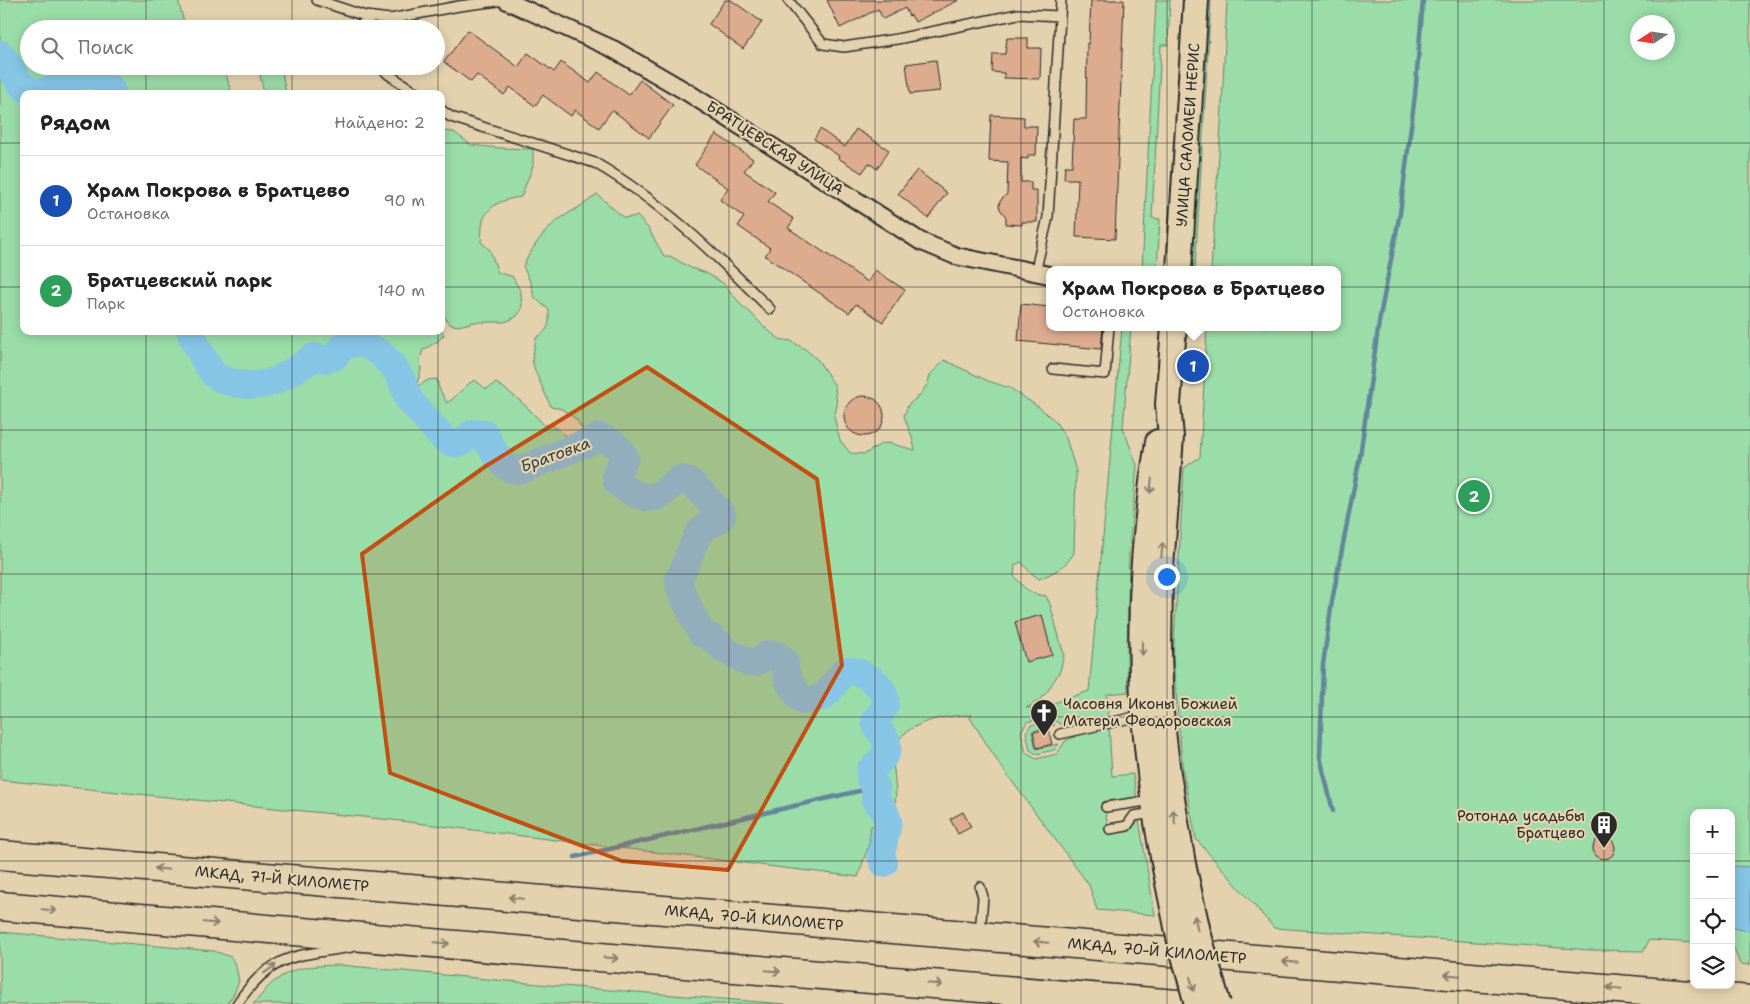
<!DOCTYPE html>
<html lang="ru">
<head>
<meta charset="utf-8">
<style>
	:root { --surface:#fff; --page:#f6f6f6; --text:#222; --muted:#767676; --line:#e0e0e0; --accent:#2b2b2b }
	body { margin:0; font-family:"Shantell Sans",sans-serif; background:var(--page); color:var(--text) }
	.controls { position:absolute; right:15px; bottom:15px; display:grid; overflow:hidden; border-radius:10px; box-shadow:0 2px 12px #0003 }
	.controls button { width:45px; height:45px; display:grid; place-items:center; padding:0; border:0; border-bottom:1px solid var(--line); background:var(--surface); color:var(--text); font:25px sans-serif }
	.compass { position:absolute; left:1630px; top:15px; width:45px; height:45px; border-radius:50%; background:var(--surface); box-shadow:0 2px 12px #0003; rotate:258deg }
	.you { position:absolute; left:1166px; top:576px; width:18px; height:18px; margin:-12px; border:4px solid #fff; border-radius:50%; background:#1a73e8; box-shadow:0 0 0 8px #1a73e833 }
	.badge { display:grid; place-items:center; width:32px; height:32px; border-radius:50%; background:var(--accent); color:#fff; font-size:16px; font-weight:700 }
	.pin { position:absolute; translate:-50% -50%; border:2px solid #fff; box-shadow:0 1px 5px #0006 }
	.popup { position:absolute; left:1046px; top:266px; width:295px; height:65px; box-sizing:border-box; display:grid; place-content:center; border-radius:10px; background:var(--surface); filter:drop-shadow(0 1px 4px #0005); font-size:16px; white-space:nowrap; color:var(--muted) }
	.popup b { font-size:19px; color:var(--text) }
	.popup::after { content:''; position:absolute; left:50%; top:100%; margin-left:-10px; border:10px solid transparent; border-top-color:var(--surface) }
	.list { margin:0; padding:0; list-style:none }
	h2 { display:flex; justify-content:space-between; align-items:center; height:65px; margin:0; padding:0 20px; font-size:21px }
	h2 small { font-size:16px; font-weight:400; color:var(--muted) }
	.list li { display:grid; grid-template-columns:32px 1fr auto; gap:15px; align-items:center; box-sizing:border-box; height:90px; padding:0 20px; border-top:1px solid var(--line) }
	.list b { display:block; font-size:19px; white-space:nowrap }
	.list p { margin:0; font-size:16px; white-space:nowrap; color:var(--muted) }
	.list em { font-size:16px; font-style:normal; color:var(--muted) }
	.icon { flex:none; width:28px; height:28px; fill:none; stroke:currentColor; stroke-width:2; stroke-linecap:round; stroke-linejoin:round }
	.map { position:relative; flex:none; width:1750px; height:1004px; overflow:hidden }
	.search { position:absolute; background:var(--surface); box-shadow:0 2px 12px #0003; left:20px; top:20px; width:425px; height:55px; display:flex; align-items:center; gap:12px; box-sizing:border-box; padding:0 18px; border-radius:28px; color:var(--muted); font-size:19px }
	.panel { position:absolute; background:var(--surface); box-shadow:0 2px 12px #0003; left:20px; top:90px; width:425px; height:245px; border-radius:10px }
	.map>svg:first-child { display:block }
	.green { fill:#9adda8; stroke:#62846a; fill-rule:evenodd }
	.water { fill:#86c5e6; stroke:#62879b }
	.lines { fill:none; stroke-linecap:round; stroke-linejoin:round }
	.stream { stroke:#62879b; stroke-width:4.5 }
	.river { stroke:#86c5e6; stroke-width:28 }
	.building { fill:#ddac8f; stroke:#2b2b2b }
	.service-casing { stroke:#2b2b2b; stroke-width:12 }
	.minor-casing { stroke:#2b2b2b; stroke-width:20 }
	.secondary-casing { stroke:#2b2b2b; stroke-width:28 }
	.trunk-casing { stroke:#2b2b2b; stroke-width:31 }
	.service { stroke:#e4d2af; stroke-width:9 }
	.minor { stroke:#e4d2af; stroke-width:16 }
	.secondary { stroke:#e4d2af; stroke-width:24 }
	.trunk { stroke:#e4d2af; stroke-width:28 }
	.secondary-bridge-casing { stroke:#2b2b2b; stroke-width:28; stroke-linecap:butt }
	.secondary-bridge { stroke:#e4d2af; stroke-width:24 }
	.oneway { stroke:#887e6d }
	.marked { fill:#c25012; fill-opacity:0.2; stroke:#c25012; stroke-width:4; stroke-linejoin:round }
	.grid { fill:none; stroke:#2b2b2b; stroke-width:1; stroke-opacity:0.55 }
	.labels { text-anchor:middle; stroke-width:4.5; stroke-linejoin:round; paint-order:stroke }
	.street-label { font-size:15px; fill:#2b2b2b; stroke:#e4d2af }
	.poi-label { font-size:15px; fill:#2b2b2b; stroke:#e4d2af; text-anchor:start }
	.water-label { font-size:16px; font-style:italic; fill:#394247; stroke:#e4d2af }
</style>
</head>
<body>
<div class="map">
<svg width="1750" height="1004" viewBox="0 0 1750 1004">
	<rect width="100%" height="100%" fill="#e4d2af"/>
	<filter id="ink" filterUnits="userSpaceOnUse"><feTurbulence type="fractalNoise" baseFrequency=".02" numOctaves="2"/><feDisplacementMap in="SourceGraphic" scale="10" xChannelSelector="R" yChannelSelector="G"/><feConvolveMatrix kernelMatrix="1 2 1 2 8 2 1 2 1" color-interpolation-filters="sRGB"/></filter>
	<g filter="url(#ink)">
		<g class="green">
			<path d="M0,0H179V4L186,29H29V66H223C228,75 227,85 233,94H24V331H441L444,335L438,341L423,350L420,359L421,370L416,387L428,380L437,379L439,388L447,403C458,396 464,385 475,380L486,389L496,383C514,394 530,409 544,425H552L584,449L604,450L586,435L576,419L562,409L551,407L535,371L532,359L536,338C550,329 549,326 549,310L534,297L531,284L523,266C532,249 542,232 558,220C571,211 585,205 597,194L624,218L637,216L648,228L664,256H670L691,268L706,273L723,283L743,307L750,312L763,326L779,339L791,341L805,349L818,360L835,386L837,406L834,417L840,440L850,453L865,454L881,444L888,443L915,450L912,437L904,416L908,405L920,395L928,383L930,375L944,360L988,381L1010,388L1040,408L1055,421L1066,438L1076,471L1074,553C1065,568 1055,572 1039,579L1030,572L1021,562L1015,565L1014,576C1025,589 1029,594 1046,596L1050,604L1064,655L1060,671L1047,692L1038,701L1026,708L1042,707L1089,691L1122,327H1131L1123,428L1137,465L1129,551L1127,658L1128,692L1107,694L1108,720L1074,728L1073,723L1062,725L1048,717L1027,722L1021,732L1026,753L1036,759L1057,754L1066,740L1076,737L1075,732L1109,726L1112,776L1133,774L1137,799L1104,804L1109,833L1131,829L1135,821L1139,820L1155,915L1097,910L1089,885L1000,765L970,718L972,715C947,714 896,723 892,755C891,759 893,765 894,770C896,797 902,818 871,826L869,844L858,877L392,820L0,780Z"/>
			<polygon points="1156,0 1170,0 1168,45 1161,45 1152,218 1160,219 1157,270 1142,270"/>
			<polygon points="1205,0 1211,0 1195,270 1188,270"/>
			<path d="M1227,0H1750V965L1740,964L1733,946H1731V813H1694V943L1649,940L1644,951L1591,950L1274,928L1196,839L1183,772L1173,659L1184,468L1200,457L1207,327H1337V270H1211L1221,125ZM1638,22H1668V52H1638Z"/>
			<polygon points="258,66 281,66 286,94 264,94"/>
			<path d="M441,131L454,132L471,145L499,148L533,149V166L521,197C506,199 491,203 484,218C481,224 482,235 481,242L490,250L498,273L512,276L521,292L522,309L516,317L505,322H475L458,326L449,324L441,311Z"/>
			<polygon points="1048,721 1055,725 1032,731 1036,749 1059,744 1054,750 1036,754 1030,750 1026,732 1031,725"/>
			<polygon points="0,932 214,951 231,957 236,967 239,981 233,996 226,1004 0,1004"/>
			<path d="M340,965L549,985L785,1004H253C259,999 263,992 268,987C291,965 311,966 340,965Z"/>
		</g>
		<polygon class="water" points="1731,866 1750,867 1750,931 1737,929 1731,926"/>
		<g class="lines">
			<g class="stream">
				<polyline points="1333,811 1320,757 1323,665 1332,601 1360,456 1379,322 1400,213 1415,95 1423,0"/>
				<polyline points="575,857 876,787"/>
			</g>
			<g class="river">
				<path d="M0,54L21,84L31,92L41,93L91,73C101,78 109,83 113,94"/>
				<path d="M190,331C195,342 207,368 215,375C222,381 231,382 240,384C274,389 288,374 314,357L326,359L334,357L344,345L361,342L380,353L393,366L401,379L409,400L445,440C459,447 462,442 473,433L485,434C490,446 501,468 516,470C520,470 525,468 528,467L600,437C612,442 619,446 625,458L616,473L617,482C630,493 650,505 665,491C671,486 673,482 681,479L693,484L719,511L722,516C717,524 709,523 703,529C690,542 688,564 679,579L680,589L701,633L714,639L726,651L748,662H757L769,654L777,655L785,663C785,679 793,690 804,701C833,700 829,684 846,670C862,671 888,685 885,704C884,710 878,717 875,722C877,730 882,733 886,740C892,752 878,763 870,771V780L876,787L875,799L884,810L888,821L881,856L884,863"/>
			</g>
		</g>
		<g class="building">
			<polygon points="725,0 731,0 762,22 743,49 709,24"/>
			<polygon points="827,0 959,0 915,22 911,15 909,16 905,8 883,19 878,9 840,28"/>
			<polygon points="1091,0 1124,0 1115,239 1076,237 1078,179 1064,179 1065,166 1072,166 1074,119 1086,119 1087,43 1089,43"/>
			<polygon points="468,30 518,67 528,53 554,72 561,62 590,83 598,72 629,95 640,80 673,105 649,138 612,110 599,128 575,110 571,116 543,95 535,106 510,87 504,95 477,75 471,82 444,62"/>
			<polygon points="1007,38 1028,38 1028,48 1041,48 1040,79 1004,78 1004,73 992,72 993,54 1005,54"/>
			<polygon points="936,60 940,91 910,94 906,64"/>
			<polygon points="991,115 1024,117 1024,126 1037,126 1036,155 1028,155 1028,159 1021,158 1021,182 1031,182 1031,190 1037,190 1037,222 1022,222 1022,225 1006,224 1006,217 1000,209 999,205 1000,201 1007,194 1008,162 989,161"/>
			<polygon points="820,129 845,147 856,129 889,150 877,169 869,163 862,173 838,158 839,156 814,139"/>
			<polygon points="716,134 753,159 744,171 775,192 768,202 794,219 788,228 868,282 875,270 905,290 883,322 856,304 849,313 765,256 770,248 738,226 744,217 720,200 728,188 695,165"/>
			<polygon points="917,170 947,193 928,218 898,194"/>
			<polygon points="1021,304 1049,307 1049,327 1103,327 1101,349 1018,341"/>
			<circle cx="864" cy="416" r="20"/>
			<polygon points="1042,615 1052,655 1026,662 1015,622"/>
			<polygon points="1048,729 1052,744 1037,748 1033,732"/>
			<polygon points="963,812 971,827 958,834 950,819"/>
			<circle cx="1604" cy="848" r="11"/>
		</g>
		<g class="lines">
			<defs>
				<g id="service">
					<polyline points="317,0 365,16 390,19 459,6 506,0"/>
					<polyline points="788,0 823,44 844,47 897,39 1018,14 1060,16"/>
					<polyline points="360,29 362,24 372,17"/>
					<polyline points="381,66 388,74 418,94"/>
					<path d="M441,110L451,117L595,163C661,201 716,255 770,309"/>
					<polyline points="1035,273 1048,217 1061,0"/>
					<polyline points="1053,369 1105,374 1109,327"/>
					<polyline points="1060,734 1144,715"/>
					<polyline points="1106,807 1153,800"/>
					<polyline points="1110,829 1127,826 1134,816 1154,813"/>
					<polyline points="980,934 983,897 980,887"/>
					<path d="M237,1004C271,953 296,956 352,947"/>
				</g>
				<polyline id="minor" points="507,1 613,49 687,92 920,241 956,256 1049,275"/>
				<g id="secondary">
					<polyline points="1179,270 1196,0"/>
					<polyline points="1174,327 1168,404 1171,437 1160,580 1159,653 1161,713 1168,774 1183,864"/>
					<path d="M1158,442C1141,545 1136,652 1148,756C1152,794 1158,831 1165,868"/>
				</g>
				<g id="trunk">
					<polyline points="0,855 1750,1000"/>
					<polyline points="0,906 562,954 1177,1004"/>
				</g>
			</defs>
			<use href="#service" class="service-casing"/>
			<use href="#minor" class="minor-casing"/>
			<use href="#secondary" class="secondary-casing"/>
			<use href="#trunk" class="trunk-casing"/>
			<use href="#service" class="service"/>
			<use href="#minor" class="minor"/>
			<use href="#secondary" class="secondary"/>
			<use href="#trunk" class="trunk"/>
			<defs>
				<g id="secondary-bridge">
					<polyline points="1183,864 1198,932 1218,1004"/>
					<polyline points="1165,868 1179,937 1197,1004"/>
				</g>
			</defs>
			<use href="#secondary-bridge" class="secondary-bridge-casing"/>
			<use href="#secondary-bridge" class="secondary-bridge"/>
		</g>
		<defs><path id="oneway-shaft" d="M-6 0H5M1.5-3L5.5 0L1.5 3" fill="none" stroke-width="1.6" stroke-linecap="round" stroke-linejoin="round" transform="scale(1.25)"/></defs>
		<g class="oneway">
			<use href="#oneway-shaft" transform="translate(1151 486) rotate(96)"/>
			<use href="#oneway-shaft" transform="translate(1162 550) rotate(-85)"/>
			<use href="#oneway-shaft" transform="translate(1142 648) rotate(90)"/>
			<use href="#oneway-shaft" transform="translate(1174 817) rotate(-99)"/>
			<use href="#oneway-shaft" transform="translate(162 869) rotate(-175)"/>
			<use href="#oneway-shaft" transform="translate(516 898) rotate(-175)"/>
			<use href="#oneway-shaft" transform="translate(49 910) rotate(5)"/>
			<use href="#oneway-shaft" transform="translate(211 923) rotate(5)"/>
			<use href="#oneway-shaft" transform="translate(1196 923) rotate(-102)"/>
			<use href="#oneway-shaft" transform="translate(1041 942) rotate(-175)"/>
			<use href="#oneway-shaft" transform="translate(442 943) rotate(5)"/>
			<use href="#oneway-shaft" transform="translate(611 958) rotate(5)"/>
			<use href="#oneway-shaft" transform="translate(1290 962) rotate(-175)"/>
			<use href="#oneway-shaft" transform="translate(270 969) rotate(-36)"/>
			<use href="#oneway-shaft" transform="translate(773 971) rotate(5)"/>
			<use href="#oneway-shaft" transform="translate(1452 975) rotate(-175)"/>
			<use href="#oneway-shaft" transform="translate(935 984) rotate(5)"/>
			<use href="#oneway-shaft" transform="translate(1192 984) rotate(75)"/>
			<use href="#oneway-shaft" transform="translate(1614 988) rotate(-175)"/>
		</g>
	</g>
	<path class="marked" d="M647,367L817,479L842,665L728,870L622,861L390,773L362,554L486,466Z"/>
	<path class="grid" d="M146,0V29M292,0V29M438,0V94M583,0V1004M729,0V1004M875,0V1004M1021,0V1004M1167,0V1004M1312,0V1004M1458,0V1004M1604,0V1004M146,66V94M292,66V94M0,143H24M441,143H1750M0,287H24M441,287H1750M146,331V1004M292,331V1004M438,331V1004M0,430H1750M0,574H1750M0,717H1750M0,861H1694M1731,861H1750"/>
	<defs>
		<symbol id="church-pin" viewBox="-11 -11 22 30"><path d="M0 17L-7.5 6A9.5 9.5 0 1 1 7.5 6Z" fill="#2b2b2b" stroke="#e4d2af"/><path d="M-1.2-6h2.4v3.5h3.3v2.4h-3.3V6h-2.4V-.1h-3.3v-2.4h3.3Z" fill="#fff"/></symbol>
		<symbol id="building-pin" viewBox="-11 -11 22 30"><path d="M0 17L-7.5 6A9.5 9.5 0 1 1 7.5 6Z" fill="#2b2b2b" stroke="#e4d2af"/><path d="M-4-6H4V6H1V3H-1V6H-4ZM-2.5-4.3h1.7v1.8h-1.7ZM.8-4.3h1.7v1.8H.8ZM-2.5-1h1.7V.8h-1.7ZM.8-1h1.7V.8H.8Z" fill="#fff"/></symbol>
	</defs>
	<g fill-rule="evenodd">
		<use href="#church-pin" x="1028" y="697" width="32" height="43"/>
		<use href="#building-pin" x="1588" y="809" width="32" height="43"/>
	</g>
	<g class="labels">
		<g class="street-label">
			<text transform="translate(1188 135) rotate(-86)" y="5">УЛИЦА САЛОМЕИ НЕРИС</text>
			<text transform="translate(775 148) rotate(33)" y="5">БРАТЦЕВСКАЯ УЛИЦА</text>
			<text transform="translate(282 879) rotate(5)" y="5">МКАД, 71-Й КИЛОМЕТР</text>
			<text transform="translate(754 918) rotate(5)" y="5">МКАД, 70-Й КИЛОМЕТР</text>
			<text transform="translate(1157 951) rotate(5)" y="5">МКАД, 70-Й КИЛОМЕТР</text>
		</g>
		<g class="poi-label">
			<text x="1063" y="709">Часовня Иконы Божией<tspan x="1063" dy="17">Матери Феодоровская</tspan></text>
			<text x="1585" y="821" text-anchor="end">Ротонда усадьбы<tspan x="1585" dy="17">Братцево</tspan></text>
		</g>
		<g class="water-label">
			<text transform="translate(555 454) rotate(-20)" y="6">Братовка</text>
		</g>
	</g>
</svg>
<div class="controls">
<button>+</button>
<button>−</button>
<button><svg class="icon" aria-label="locate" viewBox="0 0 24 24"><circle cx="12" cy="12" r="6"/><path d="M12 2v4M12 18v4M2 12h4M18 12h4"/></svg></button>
<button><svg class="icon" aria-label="layers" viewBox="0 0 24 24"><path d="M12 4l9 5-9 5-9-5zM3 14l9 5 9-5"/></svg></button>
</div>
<svg class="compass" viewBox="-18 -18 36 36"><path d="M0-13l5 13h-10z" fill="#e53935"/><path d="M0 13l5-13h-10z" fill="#767676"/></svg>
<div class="you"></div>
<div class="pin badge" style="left:1193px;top:366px;background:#1a4fb4">1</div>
<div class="popup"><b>Храм Покрова в Братцево</b>Остановка</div>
<div class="pin badge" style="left:1474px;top:496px;background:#2e9e5b">2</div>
<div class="search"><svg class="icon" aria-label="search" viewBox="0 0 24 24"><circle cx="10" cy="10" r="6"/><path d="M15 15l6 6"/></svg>Поиск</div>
<section class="panel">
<h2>Рядом<small>Найдено: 2</small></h2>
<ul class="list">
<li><span class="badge" style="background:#1a4fb4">1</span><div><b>Храм Покрова в Братцево</b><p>Остановка</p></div><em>90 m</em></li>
<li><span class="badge" style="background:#2e9e5b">2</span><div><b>Братцевский парк</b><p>Парк</p></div><em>140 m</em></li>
</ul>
</section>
</div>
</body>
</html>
